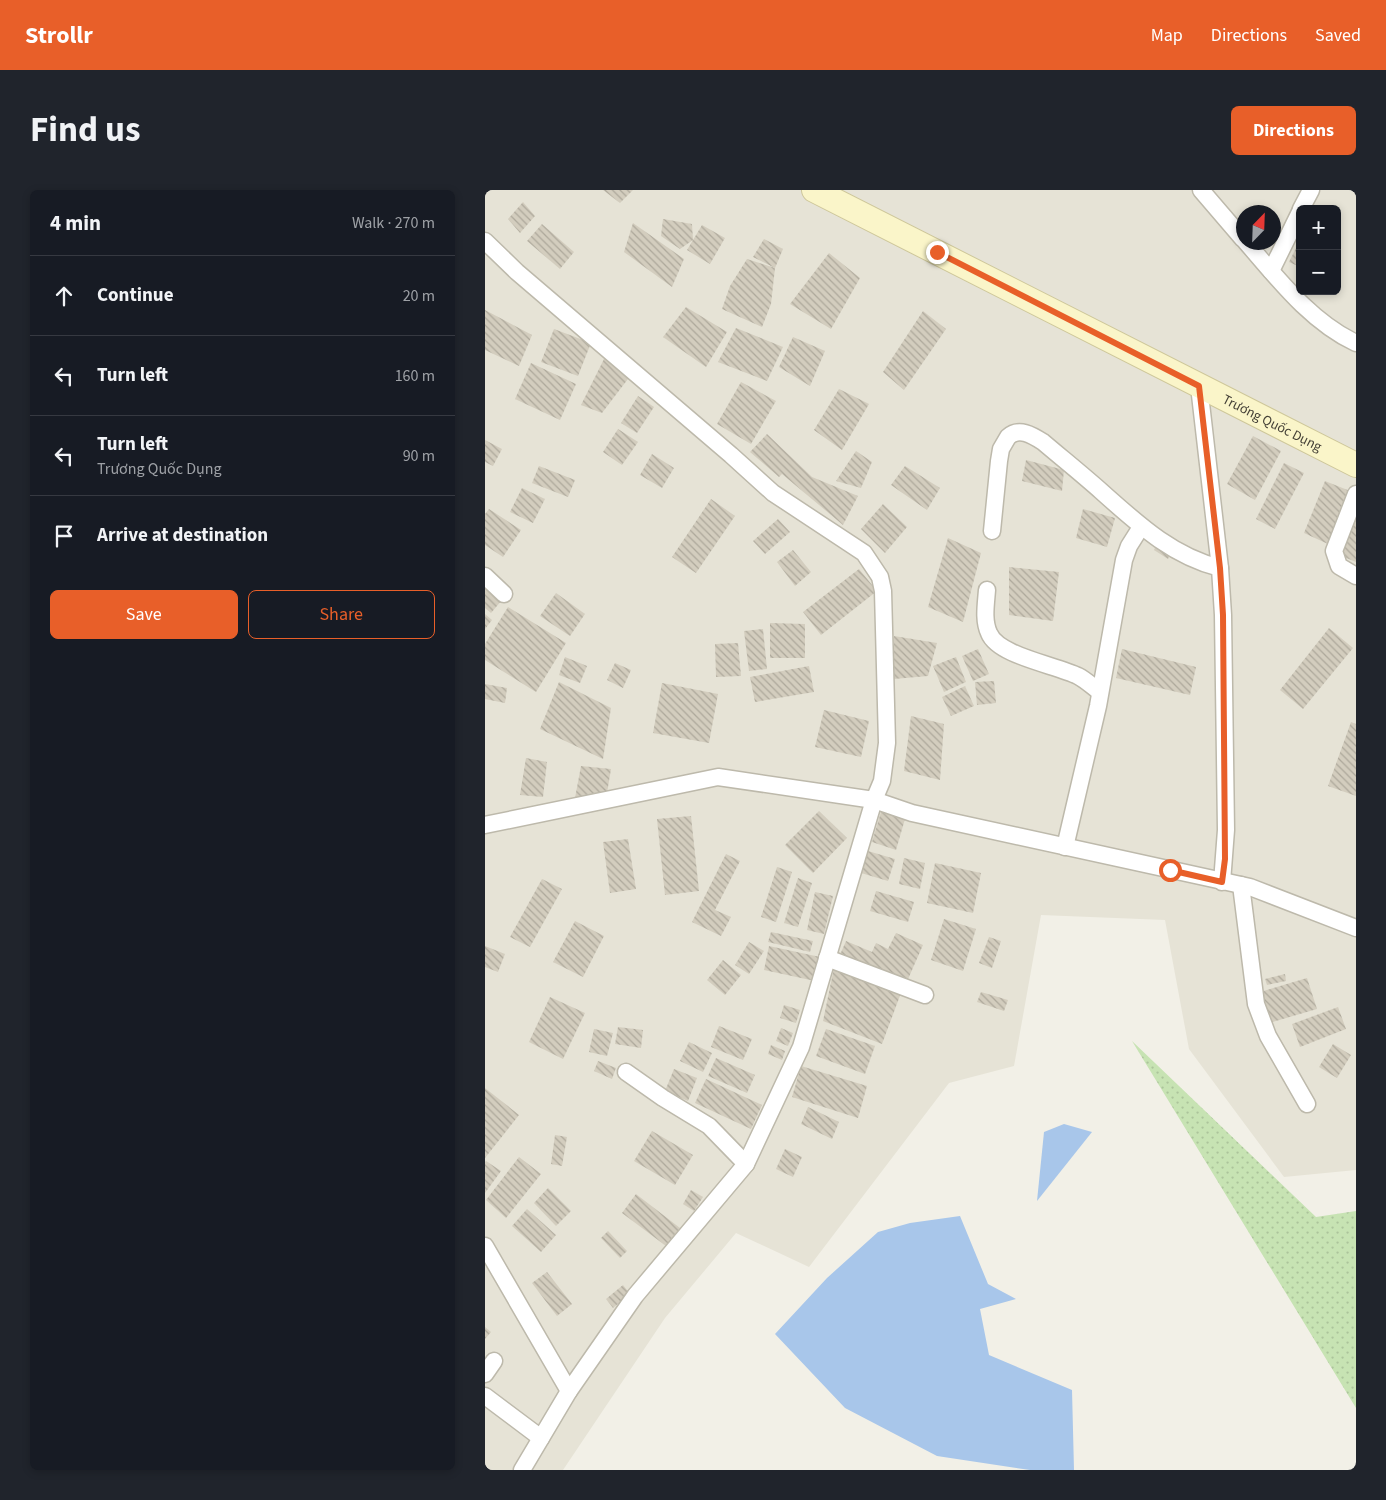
<!DOCTYPE html>
<html lang="en">
<head>
<meta charset="utf-8">
<style>
	:root { --surface:#171b24; --page:#20242c; --text:#f1f3f6; --muted:#9ea1a6; --line:#363941; --accent:#e85f29 }
	body { margin:0; font-family:"Source Sans 3",sans-serif; background:var(--page); color:var(--text) }
	.controls { position:absolute; right:15px; top:15px; display:grid; overflow:hidden; border-radius:8px; box-shadow:0 2px 8px #0003 }
	.controls button { width:45px; height:45px; display:grid; place-items:center; padding:0; border:0; border-bottom:1px solid var(--line); background:var(--surface); color:var(--text); font:25px sans-serif }
	.compass { position:absolute; left:751px; top:15px; width:45px; height:45px; border-radius:50%; background:var(--surface); box-shadow:0 2px 8px #0003; rotate:23deg }
	.stop { position:absolute; width:15px; height:15px; margin:-11px; border:4px solid #e85f29; border-radius:50%; background:#fff }
	.stop.end { background:#e85f29; border-color:#fff; box-shadow:0 1px 5px #0008 }
	.list { margin:0; padding:0; list-style:none }
	h2 { display:flex; justify-content:space-between; align-items:center; height:65px; margin:0; padding:0 20px; font-size:21px }
	h2 small { font-size:16px; font-weight:400; color:var(--muted) }
	.list li { display:grid; grid-template-columns:32px 1fr auto; gap:15px; align-items:center; box-sizing:border-box; height:80px; padding:0 20px; border-top:1px solid var(--line) }
	.list b { display:block; font-size:19px; white-space:nowrap }
	.list p { margin:0; font-size:16px; white-space:nowrap; color:var(--muted) }
	.list em { font-size:16px; font-style:normal; color:var(--muted) }
	.actions { display:flex; gap:10px; padding:15px 20px }
	.actions a { flex:1; padding:11px 0; border:1px solid var(--accent); border-radius:8px; text-align:center; font-size:18px; color:var(--accent) }
	.actions .main { background:var(--accent); color:#fff }
	.icon { flex:none; width:28px; height:28px; fill:none; stroke:currentColor; stroke-width:2; stroke-linecap:round; stroke-linejoin:round }
	.map { position:relative; flex:none; width:871px; height:1280px; overflow:hidden; border-radius:8px }
	header { display:flex; align-items:center; gap:30px; box-sizing:border-box; height:70px; padding:0 25px; background:var(--accent); color:#fff }
	header strong { font-size:24px }
	nav { display:flex; gap:28px; margin-inline-start:auto; font-size:18px }
	.intro { display:flex; align-items:center; justify-content:space-between; box-sizing:border-box; height:120px; padding:0 30px }
	h1 { margin:0; font-size:35px }
	.button { padding:12px 22px; border-radius:8px; background:var(--accent); color:#fff; font-size:18px; font-weight:700 }
	main { display:flex; gap:30px; padding:0 30px }
	aside { flex:1; background:var(--surface); border-radius:8px; box-shadow:0 2px 8px #0003 }
	.map>svg:first-child { display:block }
	.residential { fill:#e6e3d6; fill-rule:evenodd }
	.grass { fill:url(#grass-dots) }
	.water { fill:#a8c6ea }
	.building { fill:url(#building-back-hatch) }
	.lines { fill:none; stroke-linecap:round; stroke-linejoin:round }
	.street-casing { stroke:#bdb9ab; stroke-width:19 }
	.secondary-casing { stroke:#cec79a; stroke-width:26 }
	.street { stroke:#fff; stroke-width:16 }
	.secondary { stroke:#faf5c9; stroke-width:24 }
	.route { stroke:#e85f29; stroke-width:6 }
	.labels { text-anchor:middle; stroke-width:5; stroke-linejoin:round; paint-order:stroke }
	.street-label { font-size:14px; fill:#454137; stroke:#fff }
</style>
</head>
<body>
<header>
<strong>Strollr</strong>
<nav><a>Map</a><a>Directions</a><a>Saved</a></nav>
</header>
<div class="intro"><h1>Find us</h1><a class="button">Directions</a></div>
<main>
<aside>
<h2>4 min<small>Walk · 270 m</small></h2>
<ul class="list">
<li><svg class="icon" aria-label="ahead" viewBox="0 0 24 24"><path d="M12 20V5M6 11l6-6 6 6"/></svg><div><b>Continue</b></div><em>20 m</em></li>
<li><svg class="icon" aria-label="left" viewBox="0 0 24 24"><path d="M17 20v-9H6M10 6l-5 5 5 5"/></svg><div><b>Turn left</b></div><em>160 m</em></li>
<li><svg class="icon" aria-label="left" viewBox="0 0 24 24"><path d="M17 20v-9H6M10 6l-5 5 5 5"/></svg><div><b>Turn left</b><p>Trương Quốc Dụng</p></div><em>90 m</em></li>
<li><svg class="icon" aria-label="arrive" viewBox="0 0 24 24"><path d="M6 21V4h12l-3 4 3 4H6"/></svg><div><b>Arrive at destination</b></div></li>
</ul>
<div class="actions"><a class="main">Save</a><a>Share</a></div>
</aside>
<div class="map">
<svg width="871" height="1280" viewBox="0 0 871 1280">
	<defs>
		<pattern id="grass-dots" width="8" height="8" patternUnits="userSpaceOnUse" patternTransform="scale(1.25)"><rect width="8" height="8" fill="#c7e3b3"/><path d="M2 2h.1M6 6h.1" fill="none" stroke="#acc49b" stroke-width="1.8" stroke-linecap="round"/></pattern>
		<pattern id="building-back-hatch" width="6" height="6" patternUnits="userSpaceOnUse" patternTransform="scale(1.25)"><rect width="6" height="6" fill="#d3cdbe"/><path d="M-1 5l2 2M0 0l6 6M5-1l2 2" fill="none" stroke="#ada89b"/></pattern>
	</defs>
	<rect width="100%" height="100%" fill="#f2f0e7"/>
	<path class="residential" d="M0,0H871V980L799,987L704,859L680,730L556,725L529,876L464,893L324,1077L251,1043L180,1128L78,1280H0ZM815,19H852V101H815ZM758,22H788V52H758Z"/>
	<polygon class="grass" points="647,851 831,1027 871,1021 871,1218"/>
	<g class="water">
		<polygon points="579,934 607,942 552,1011 559,942"/>
		<polygon points="475,1026 503,1094 531,1109 495,1119 504,1165 587,1200 589,1280 545,1280 452,1266 360,1218 290,1144 342,1088 393,1042 425,1033"/>
	</g>
	<g class="building">
		<polygon points="118,0 148,0 135,13"/>
		<polygon points="38,12 50,26 35,43 23,29"/>
		<polygon points="178,29 207,34 208,50 217,35 240,48 225,74 202,60 208,50 195,59 176,46"/>
		<polygon points="148,33 199,69 187,97 139,62"/>
		<polygon points="57,34 89,62 75,79 42,51"/>
		<polygon points="279,49 298,59 290,78 268,67"/>
		<polygon points="815,50 815,77 804,72"/>
		<polygon points="344,63 375,88 346,139 305,114"/>
		<polygon points="262,69 290,78 286,114 277,137 237,119 245,96"/>
		<polygon points="201,117 242,142 221,177 178,147"/>
		<polygon points="0,120 47,145 34,176 0,160"/>
		<polygon points="438,121 461,139 419,200 398,182"/>
		<polygon points="251,138 298,157 282,191 233,172"/>
		<polygon points="69,139 106,153 93,186 56,172"/>
		<polygon points="308,147 340,161 325,196 294,177"/>
		<polygon points="121,165 146,185 117,223 96,215"/>
		<polygon points="46,173 91,194 75,230 30,209"/>
		<polygon points="256,192 291,211 266,254 232,234"/>
		<polygon points="354,199 384,214 357,260 329,240"/>
		<polygon points="153,206 169,217 152,243 136,233"/>
		<polygon points="133,239 153,252 137,275 118,262"/>
		<polygon points="282,244 327,287 373,306 358,335 297,284 294,287 265,262"/>
		<polygon points="768,246 796,261 770,310 742,294"/>
		<polygon points="0,250 17,259 8,276 0,272"/>
		<polygon points="371,261 387,272 376,298 351,291"/>
		<polygon points="167,264 189,278 177,298 155,285"/>
		<polygon points="541,270 579,280 577,301 537,291"/>
		<polygon points="799,273 819,283 790,339 771,329"/>
		<polygon points="54,276 90,290 83,307 47,293"/>
		<polygon points="420,276 455,298 442,320 406,295"/>
		<polygon points="840,291 865,301 843,354 819,343"/>
		<polygon points="37,298 60,309 48,333 25,322"/>
		<polygon points="226,309 250,326 211,383 187,367"/>
		<polygon points="398,314 422,337 400,363 376,339"/>
		<polygon points="871,317 871,372 854,365"/>
		<polygon points="4,319 36,340 18,367 0,355 0,324"/>
		<polygon points="598,319 630,328 622,357 591,348"/>
		<polygon points="293,329 305,342 280,364 268,351"/>
		<polygon points="676,345 690,352 683,369 669,360"/>
		<polygon points="463,348 496,363 478,432 443,417"/>
		<polygon points="308,360 326,382 310,396 292,372"/>
		<polygon points="524,377 574,382 568,431 524,425"/>
		<polygon points="374,379 392,401 336,445 318,422"/>
		<polygon points="0,397 17,410 6,423 0,418"/>
		<polygon points="71,403 100,424 85,446 55,426"/>
		<polygon points="23,417 81,453 51,502 0,470 0,454"/>
		<polygon points="0,424 7,430 0,439"/>
		<polygon points="285,433 320,434 320,468 285,468"/>
		<polygon points="844,438 868,458 818,519 795,500"/>
		<polygon points="278,439 282,479 264,481 259,441"/>
		<polygon points="409,446 452,453 443,486 409,489"/>
		<polygon points="253,453 256,486 231,487 230,454"/>
		<polygon points="493,459 504,484 488,491 477,466"/>
		<polygon points="637,459 711,477 705,505 631,488"/>
		<polygon points="80,467 102,476 95,493 74,485"/>
		<polygon points="471,467 481,492 459,502 448,476"/>
		<polygon points="130,473 146,480 138,498 122,490"/>
		<polygon points="324,476 329,502 270,512 265,487"/>
		<polygon points="509,491 511,513 492,515 490,492"/>
		<polygon points="74,492 126,518 118,569 55,539"/>
		<polygon points="177,493 233,504 224,553 168,543"/>
		<polygon points="0,494 22,498 20,513 0,509"/>
		<polygon points="480,496 489,516 466,526 457,507"/>
		<polygon points="339,520 384,531 376,567 330,557"/>
		<polygon points="426,526 459,534 455,590 419,581"/>
		<polygon points="866,532 871,534 871,606 843,596"/>
		<polygon points="41,568 62,572 58,607 35,605"/>
		<polygon points="96,576 126,579 122,603 90,608"/>
		<polygon points="334,621 362,648 328,683 300,655"/>
		<polygon points="396,622 420,629 411,660 387,652"/>
		<polygon points="206,626 214,701 180,705 172,629"/>
		<polygon points="143,649 151,699 125,703 118,652"/>
		<polygon points="383,661 410,669 403,691 376,683"/>
		<polygon points="241,664 255,671 230,720 246,727 236,746 207,732"/>
		<polygon points="419,668 440,673 435,699 414,694"/>
		<polygon points="450,673 496,683 488,723 442,713"/>
		<polygon points="292,677 307,682 291,732 276,727"/>
		<polygon points="313,688 327,693 313,737 299,733"/>
		<polygon points="57,689 77,699 45,757 25,747"/>
		<polygon points="391,701 429,712 423,732 385,721"/>
		<polygon points="330,702 348,706 339,744 322,740"/>
		<polygon points="459,729 491,739 478,781 446,770"/>
		<polygon points="90,731 119,746 98,787 68,772"/>
		<polygon points="286,742 328,751 325,762 283,752"/>
		<polygon points="411,743 438,755 420,796 354,767 361,751 387,762 391,753 403,759"/>
		<polygon points="504,747 516,751 507,778 494,773"/>
		<polygon points="264,752 279,761 264,784 250,775"/>
		<polygon points="0,756 20,764 13,782 0,777"/>
		<polygon points="284,756 335,767 330,791 279,780"/>
		<polygon points="238,770 256,785 240,805 222,790"/>
		<polygon points="349,778 416,803 397,854 338,831"/>
		<polygon points="800,784 801,791 782,795 780,789"/>
		<polygon points="822,788 832,819 784,833 775,802"/>
		<polygon points="496,802 523,810 519,821 492,812"/>
		<polygon points="65,807 100,823 78,869 44,852"/>
		<polygon points="299,815 315,820 311,833 295,828"/>
		<polygon points="853,817 861,839 815,857 807,834"/>
		<polygon points="234,836 267,849 258,870 226,857"/>
		<polygon points="133,837 158,840 156,858 130,854"/>
		<polygon points="296,838 308,843 303,856 291,851"/>
		<polygon points="109,839 128,843 122,866 104,862"/>
		<polygon points="341,839 390,856 380,884 331,866"/>
		<polygon points="204,852 227,863 218,882 195,871"/>
		<polygon points="848,854 866,865 852,888 834,877"/>
		<polygon points="286,855 300,861 297,870 283,864"/>
		<polygon points="231,868 270,885 262,903 223,886"/>
		<polygon points="113,871 131,878 127,889 109,881"/>
		<polygon points="316,876 382,896 373,928 307,907"/>
		<polygon points="189,879 212,888 203,911 180,901"/>
		<polygon points="221,889 277,915 266,939 210,913"/>
		<polygon points="0,898 34,925 0,968"/>
		<polygon points="323,917 354,932 347,949 316,934"/>
		<polygon points="167,941 208,965 190,995 149,971"/>
		<polygon points="70,945 82,947 77,976 66,974"/>
		<polygon points="300,959 317,967 308,987 291,979"/>
		<polygon points="34,967 56,984 21,1028 1,1010"/>
		<polygon points="1,971 16,981 0,1003 0,972"/>
		<polygon points="63,998 86,1021 71,1036 49,1013"/>
		<polygon points="206,1000 218,1007 209,1021 198,1014"/>
		<polygon points="151,1004 195,1038 181,1056 137,1023"/>
		<polygon points="42,1019 71,1045 56,1062 27,1036"/>
		<polygon points="123,1041 142,1061 135,1068 116,1048"/>
		<polygon points="62,1082 87,1114 72,1126 47,1093"/>
		<polygon points="138,1095 145,1104 128,1118 121,1109"/>
		<polygon points="0,1137 6,1142 0,1149"/>
	</g>
	<g class="lines">
		<defs>
			<g id="street">
				<polyline points="716,0 758,49"/>
				<polyline points="816,19 826,0"/>
				<polyline points="0,51 32,82 246,265 288,303 379,363 395,387 398,401 402,553 397,591 389,610 233,587 0,635"/>
				<path d="M761,52C793,89 826,132 871,153"/>
				<polyline points="786,81 815,22"/>
				<polyline points="714,196 735,378 738,425 741,640 737,692"/>
				<polyline points="871,304 849,361 854,376 871,386"/>
				<path d="M507,341L514,271L516,259L523,247C534,237 547,245 558,252C578,269 598,285 617,302C653,334 687,366 735,378"/>
				<polyline points="0,386 19,404"/>
				<path d="M502,400C501,414 498,430 504,443C513,466 571,475 593,486C601,490 608,497 615,502"/>
				<polyline points="580,657 613,516 639,370 644,356 656,337"/>
				<polyline points="756,695 771,814 783,846 822,914"/>
				<polyline points="342,768 440,805"/>
				<polyline points="141,882 178,908 224,936 261,974"/>
				<polyline points="0,1056 84,1201"/>
				<polyline points="0,1184 9,1171"/>
				<polyline points="0,1206 56,1248"/>
				<polyline points="37,1280 84,1201 150,1106 261,974 316,857 389,610 427,623 765,697 871,738"/>
			</g>
			<g id="secondary">
				<path id="s1" d="M329,0L871,275"/>
			</g>
		</defs>
		<use href="#street" class="street-casing"/>
		<use href="#secondary" class="secondary-casing"/>
		<use href="#street" class="street"/>
		<use href="#secondary" class="secondary"/>
	</g>
	<g class="lines">
		<polyline class="route" points="452,62 714,196 735,378 738,425 740,669 737,692 685,680"/>
	</g>
	<g class="labels">
		<g class="street-label">
			<text dy="5" stroke="none"><textPath href="#s1" startOffset="514">Trương Quốc Dụng</textPath></text>
		</g>
	</g>
</svg>
<div class="controls">
<button>+</button>
<button>−</button>
</div>
<svg class="compass" viewBox="-18 -18 36 36"><path d="M0-13l5 13h-10z" fill="#e53935"/><path d="M0 13l5-13h-10z" fill="#9ea1a6"/></svg>
<div class="stop" style="left:685px;top:680px"></div>
<div class="stop end" style="left:452px;top:62px"></div>
</div>
</main>
</body>
</html>
